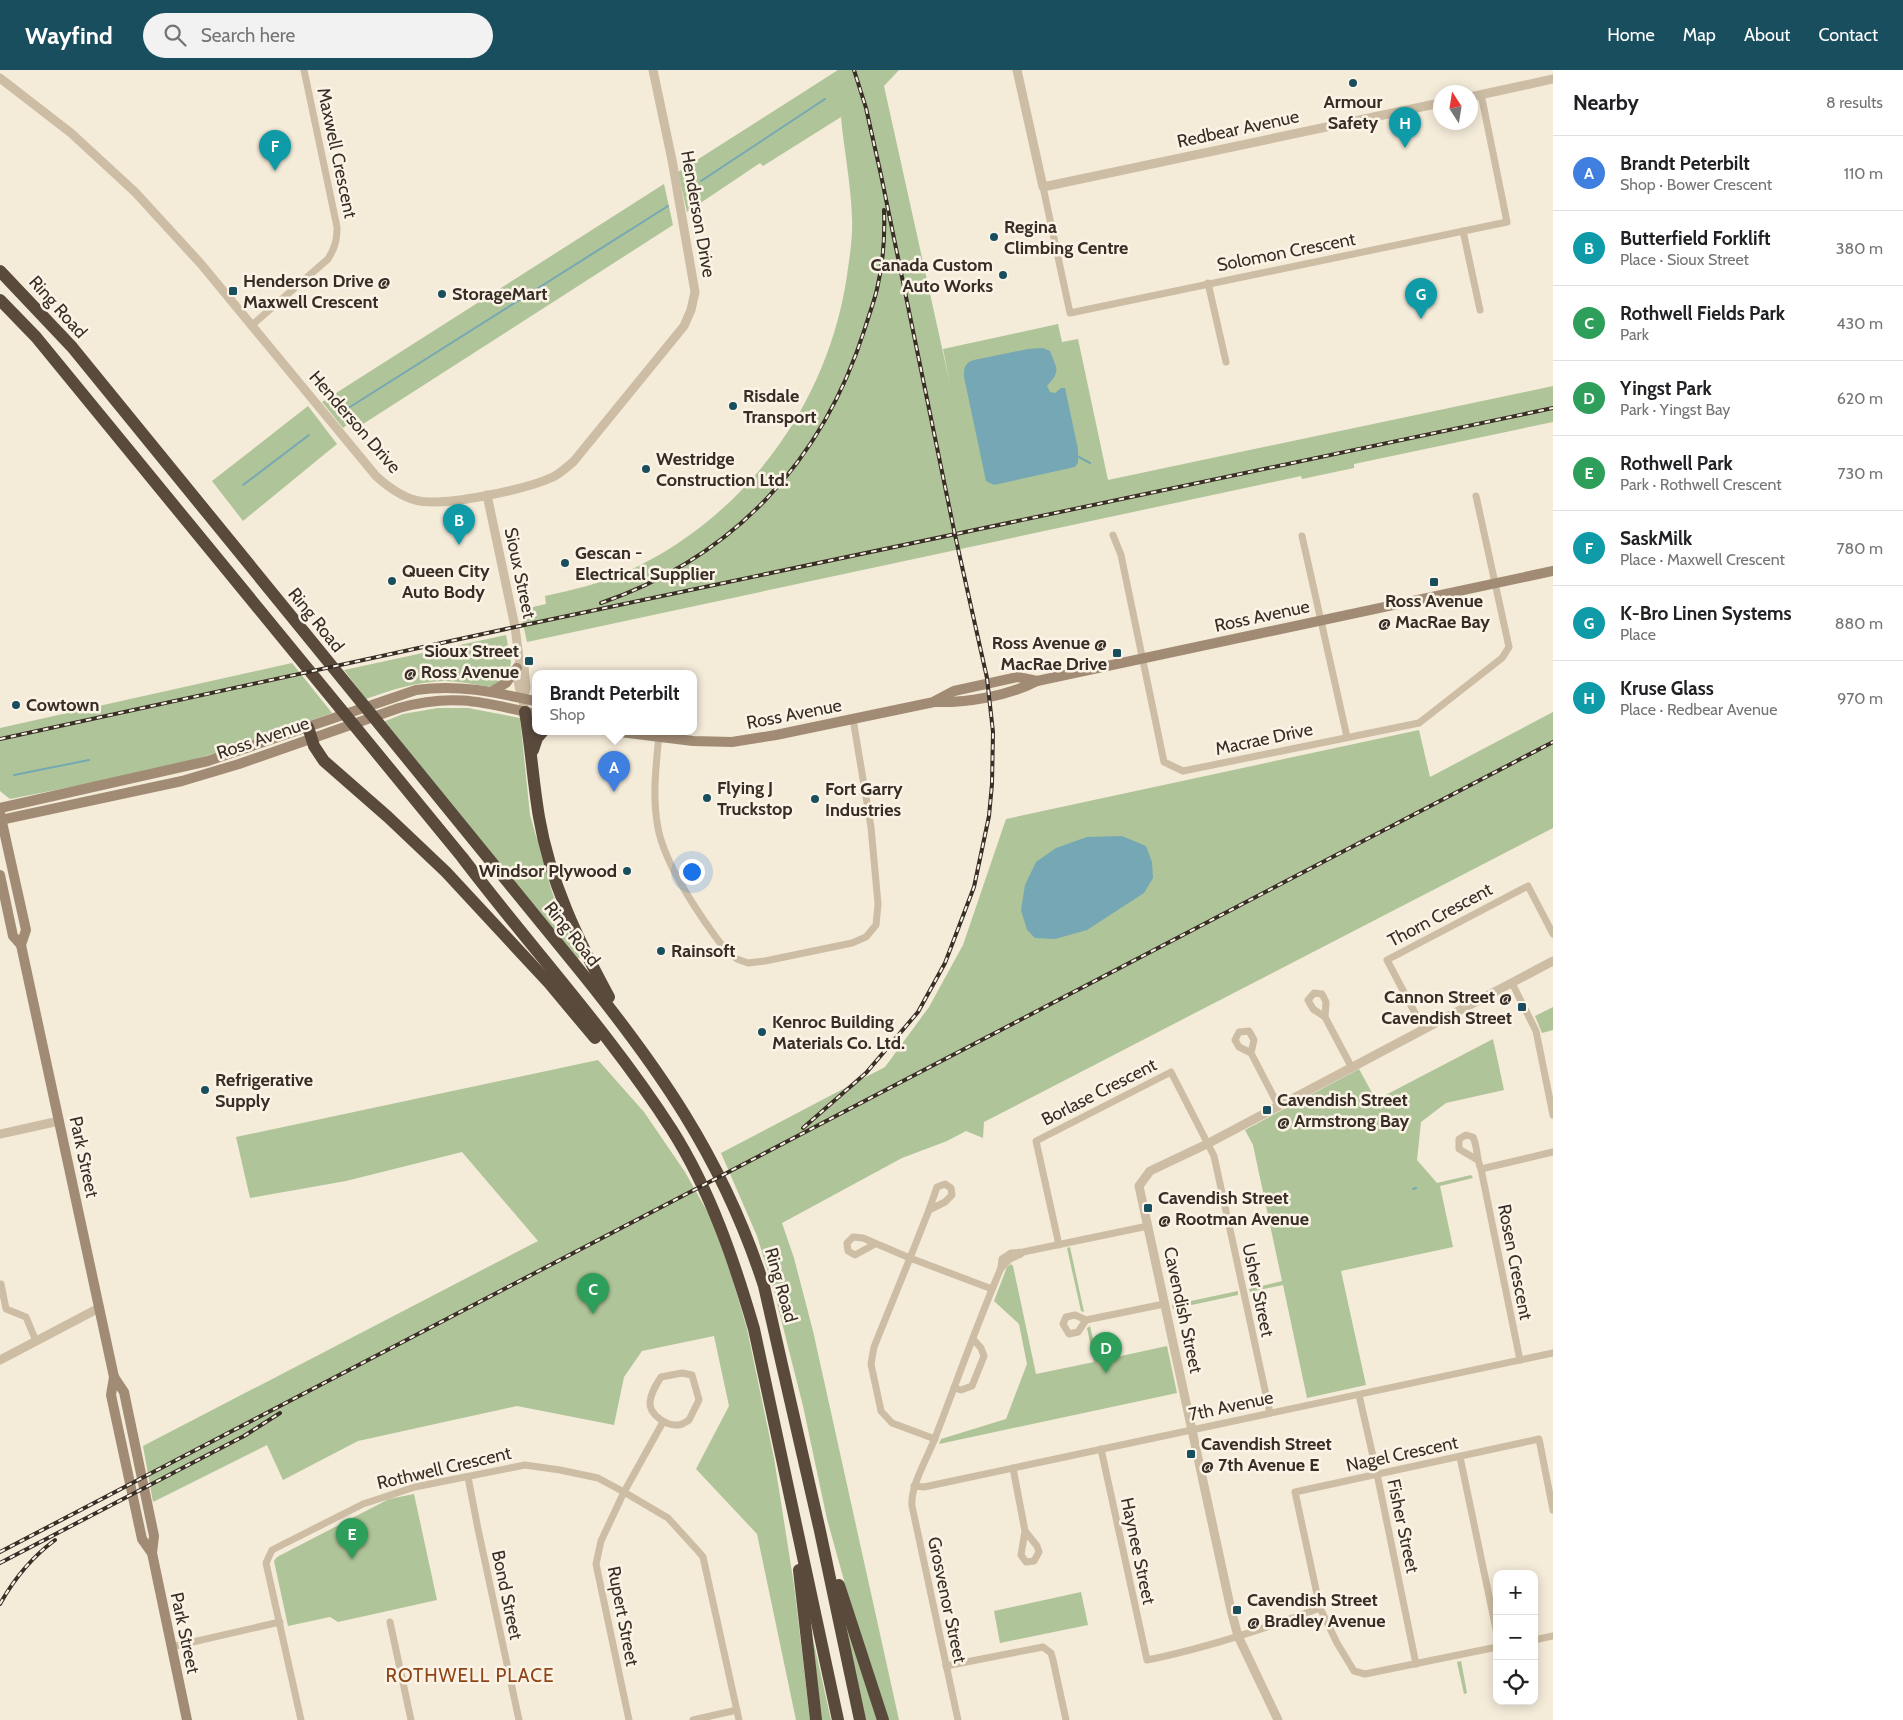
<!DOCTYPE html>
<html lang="en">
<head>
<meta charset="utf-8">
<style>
	:root { --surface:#fff; --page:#f2f2f2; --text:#202124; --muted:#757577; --line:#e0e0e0; --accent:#184e5d }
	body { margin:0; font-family:Cabin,sans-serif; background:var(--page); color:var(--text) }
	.controls { position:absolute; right:15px; bottom:15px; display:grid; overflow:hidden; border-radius:10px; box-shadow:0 2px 12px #0003 }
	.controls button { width:45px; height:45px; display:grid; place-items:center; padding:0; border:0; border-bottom:1px solid var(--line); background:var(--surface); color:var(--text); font:25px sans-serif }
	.compass { position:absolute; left:1433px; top:15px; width:45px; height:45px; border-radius:50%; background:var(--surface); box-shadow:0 2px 12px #0003; rotate:348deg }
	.you { position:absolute; left:691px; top:801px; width:18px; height:18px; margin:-12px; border:4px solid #fff; border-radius:50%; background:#1a73e8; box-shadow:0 0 0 8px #1a73e833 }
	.badge { display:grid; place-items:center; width:32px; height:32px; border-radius:50%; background:var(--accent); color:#fff; font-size:16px; font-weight:700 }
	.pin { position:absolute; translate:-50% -41px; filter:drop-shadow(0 1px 2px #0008) }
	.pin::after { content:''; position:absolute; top:26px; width:18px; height:15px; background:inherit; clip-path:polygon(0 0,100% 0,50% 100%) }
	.popup { position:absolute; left:532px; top:600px; width:165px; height:65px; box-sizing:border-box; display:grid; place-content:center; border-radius:10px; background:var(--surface); filter:drop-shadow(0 1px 4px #0005); font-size:16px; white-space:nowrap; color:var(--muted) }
	.popup b { font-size:19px; color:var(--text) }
	.popup::after { content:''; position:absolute; left:50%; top:100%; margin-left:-10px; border:10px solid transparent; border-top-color:var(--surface) }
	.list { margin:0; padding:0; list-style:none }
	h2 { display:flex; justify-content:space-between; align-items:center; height:65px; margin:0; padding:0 20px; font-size:21px }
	h2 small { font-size:16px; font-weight:400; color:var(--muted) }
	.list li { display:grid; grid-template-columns:32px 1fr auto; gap:15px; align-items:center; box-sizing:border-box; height:75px; padding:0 20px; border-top:1px solid var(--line) }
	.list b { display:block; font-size:19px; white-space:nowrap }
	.list p { margin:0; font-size:16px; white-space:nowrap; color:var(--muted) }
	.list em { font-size:16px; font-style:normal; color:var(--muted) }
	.icon { flex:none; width:28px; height:28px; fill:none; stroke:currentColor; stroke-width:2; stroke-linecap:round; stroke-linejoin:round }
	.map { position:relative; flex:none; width:1553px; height:1650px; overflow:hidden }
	header { display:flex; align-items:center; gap:30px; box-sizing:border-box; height:70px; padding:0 25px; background:var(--accent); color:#fff }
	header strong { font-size:24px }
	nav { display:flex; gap:28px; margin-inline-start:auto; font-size:18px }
	.search { width:350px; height:45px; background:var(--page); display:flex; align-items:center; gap:12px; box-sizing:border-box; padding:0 18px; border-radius:28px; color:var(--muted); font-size:19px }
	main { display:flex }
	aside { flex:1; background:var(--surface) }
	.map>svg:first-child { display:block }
	.green { fill:#afc498 }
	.water { fill:#75a8b4 }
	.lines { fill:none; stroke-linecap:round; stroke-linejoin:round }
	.stream { stroke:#75a8b4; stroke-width:2 }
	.minor { stroke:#cdbda4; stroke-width:7 }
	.tertiary { stroke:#cdbda4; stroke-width:9 }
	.secondary { stroke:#a18b75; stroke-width:10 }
	.motorway { stroke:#594a3c; stroke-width:12 }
	.rail-casing { stroke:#382e26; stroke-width:4 }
	.rail { stroke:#fbf4e6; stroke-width:2; stroke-dasharray:5.5; stroke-linecap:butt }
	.poi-dot { fill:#184e5d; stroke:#fbf4e6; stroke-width:2 }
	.labels { text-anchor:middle; stroke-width:5; stroke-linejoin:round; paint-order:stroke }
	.poi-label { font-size:18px; font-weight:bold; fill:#382e26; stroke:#fbf4e6; text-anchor:start }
	.street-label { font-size:18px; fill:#382e26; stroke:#fbf4e6 }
	.neighbourhood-label { font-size:19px; letter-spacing:1px; fill:#8f4517; stroke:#fbf4e6 }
</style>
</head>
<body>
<header>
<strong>Wayfind</strong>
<div class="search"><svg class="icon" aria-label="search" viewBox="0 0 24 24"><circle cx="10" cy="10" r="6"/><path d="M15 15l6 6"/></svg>Search here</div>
<nav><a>Home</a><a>Map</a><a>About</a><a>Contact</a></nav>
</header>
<main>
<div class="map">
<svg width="1553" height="1650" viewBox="0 0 1553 1650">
	<rect width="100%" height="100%" fill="#f4ebd9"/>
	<g class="green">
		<path d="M838,0H899L884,16L950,314L943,279L1058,254L1062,272L1078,269L1108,410L1553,316V352L1354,394V398L1302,409L1301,406L527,572L520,540L546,534L545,526C572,520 599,514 624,503C742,450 825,339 846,212C849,191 853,169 852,148C851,114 844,80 841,47L763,96L760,93L687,142L678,102Z"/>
		<polygon points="664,114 673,155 363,354 358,347 343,358 322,332"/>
		<polygon points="308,336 337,374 243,451 212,411"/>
		<path d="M506,565L511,592L509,604L493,617C477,615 459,611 443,611C416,612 391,620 366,629L344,600Z"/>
		<polygon points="292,593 332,643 236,677 162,699 10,729 0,721 0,658"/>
		<polygon points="438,638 468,638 520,648 530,745 552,822 570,868 581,887 577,889 383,652 403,644"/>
		<polygon points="1553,642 1553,758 984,1052 983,1068 966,1061 947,1071 902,1088 782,1153 794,1188 813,1261 899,1650 888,1650 847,1521 827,1449 803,1336 774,1221 757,1166 721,1083 885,997 929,937 963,875 1006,749 1419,660 1430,707"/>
		<polygon points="1553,937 1553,960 1542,963 1535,946"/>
		<polygon points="1493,969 1504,1020 1446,1033 1421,1052 1417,1090 1437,1113 1471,1105 1473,1108 1440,1116 1453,1177 1341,1201 1366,1315 1307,1328 1283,1215 1250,1222 1249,1219 1282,1211 1253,1075 1245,1060 1359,999 1376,1030"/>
		<polygon points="598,990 644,1042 685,1102 712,1150 732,1207 747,1259 774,1388 794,1515 810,1650 796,1650 757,1464 696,1399 729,1336 714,1266 642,1281 624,1307 614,1355 517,1336 358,1371 283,1410 267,1375 153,1432 143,1376 538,1171 462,1082 346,1111 250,1128 236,1067"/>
		<polygon points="1070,1177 1084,1242 1081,1241 1067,1178"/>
		<polygon points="1011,1194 1013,1196 1036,1304 1094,1292 1087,1258 1090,1256 1098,1291 1167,1276 1177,1323 939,1374 941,1369 1006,1349 1027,1294 1019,1254 994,1231 1007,1197"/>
		<polygon points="1238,1221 1238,1225 1173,1239 1172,1235"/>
		<polygon points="414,1424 437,1530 338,1552 330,1547 288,1556 274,1491 277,1487 389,1429"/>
		<polygon points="1081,1522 1088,1555 1000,1573 994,1541"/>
		<polygon points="844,1547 878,1650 865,1650"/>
		<polygon points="813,1569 831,1650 820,1650"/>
		<polygon points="1461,1591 1467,1623 1464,1624 1457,1592"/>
	</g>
	<g class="water">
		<path d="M1043,278L1050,281C1057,300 1061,300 1047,316L1050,322L1055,323L1061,318H1065L1078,379V393L1075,397L994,415L986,411L964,307C964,299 964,293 974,290L1028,279Z"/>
		<polygon points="1122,766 1146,776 1152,792 1153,808 1144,823 1087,860 1055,869 1035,868 1027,860 1021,840 1025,815 1036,792 1056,778 1087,767"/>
	</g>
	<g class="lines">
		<g class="stream">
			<polyline points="701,111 825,29"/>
			<polyline points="350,337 668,136"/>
			<polyline points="1077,386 1090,393"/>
			<polyline points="243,415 309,365"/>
			<polyline points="14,705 89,690"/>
			<polyline points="1413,1119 1416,1118"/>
		</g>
		<g class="minor">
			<polyline points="1043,117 1070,243 1507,152 1481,24"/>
			<polyline points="1463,161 1480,240"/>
			<polyline points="1208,213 1226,292"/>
			<path d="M251,256L328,189C335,178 337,170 337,157L304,0"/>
			<polyline points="1113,465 1121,485 1164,692 1183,701 1419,653 1502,588 1509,577 1476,426"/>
			<polyline points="1302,466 1347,667"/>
			<path d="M659,665C656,696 652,727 658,758C665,796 703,851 727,882L737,889L748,893L765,891L852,873L866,867L876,855L878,834L871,757L853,649"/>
			<polyline points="1512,913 1536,961 1553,1045"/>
			<polyline points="1325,947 1326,932 1322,924 1314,923 1308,930 1313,939 1325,947 1352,998"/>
			<polyline points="1424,960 1387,890 1528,816 1553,864"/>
			<polyline points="1251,983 1254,970 1249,961 1239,962 1235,970 1239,977 1251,983 1279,1037"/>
			<path d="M1476,1089L1459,1079V1069L1466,1065L1473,1067C1478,1078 1476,1088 1481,1099L1520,1290"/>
			<polyline points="1481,1099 1553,1082"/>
			<polyline points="875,1174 855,1185 848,1181 847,1173 853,1167 863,1168 910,1188 929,1140 937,1117 945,1114 951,1118 952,1125 945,1132 929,1140"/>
			<polyline points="1059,1175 1036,1071 1171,1002 1214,1086 1270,1343"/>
			<polyline points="1001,1198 1010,1189 1021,1184"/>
			<polyline points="1,1214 6,1239 26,1247 36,1271"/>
			<polyline points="1086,1250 1078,1262 1069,1264 1063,1254 1066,1247 1075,1245 1086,1250 1164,1234"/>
			<path d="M682,1303L692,1305L699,1330L689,1350C686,1352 681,1355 678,1355C667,1356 649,1345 650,1332C651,1322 656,1315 661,1307Z"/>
			<polyline points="954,1318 961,1320 972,1316 984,1286 981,1278 973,1269"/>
			<polyline points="1359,1325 1377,1404 1416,1594"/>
			<polyline points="935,1369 892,1353 881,1341 871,1294 874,1277 910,1188 992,1219"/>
			<path d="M1101,1379L1147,1590C1206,1578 1264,1559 1320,1538"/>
			<polyline points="1460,1387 1497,1564"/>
			<polyline points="1013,1398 1025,1461 1021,1485 1026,1492 1034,1491 1039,1482 1037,1476 1025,1461"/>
			<polyline points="468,1407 478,1459 519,1650"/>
			<polyline points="914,1416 924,1417 1553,1283"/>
			<polyline points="390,1552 411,1650"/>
			<polyline points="1534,1570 1553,1566"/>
			<polyline points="171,1577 280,1552"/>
			<polyline points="1497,1577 1365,1604 1354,1601 1337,1573 1320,1538 1295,1422 1539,1369 1553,1440"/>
			<polyline points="946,1596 1043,1577 1051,1583 1053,1590 1066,1650"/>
			<polyline points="301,1650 266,1493 272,1480 363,1434 415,1417 525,1395 560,1400 598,1408 624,1422 668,1448 698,1481 703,1487 705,1496 739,1650"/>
			<polyline points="629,1650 596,1494 601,1471 624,1422 663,1352"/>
			<polyline points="693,1650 737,1640"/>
			<path d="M958,1650L912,1436C910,1416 928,1387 935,1368C957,1311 977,1254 1001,1198L1002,1189L1011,1183L1023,1182L1148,1156"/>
		</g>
		<g class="tertiary">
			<polyline points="1017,0 1043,117 1440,33"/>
			<path d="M0,8L71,63L135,122L201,194L376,406C387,416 400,426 415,430C442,438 527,419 553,407C561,403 567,397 574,391L684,256L691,240L695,222L672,90L653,0"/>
			<polyline points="1470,27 1553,9"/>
			<polyline points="487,425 515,557 519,588 524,596 526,618 523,629"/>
			<path d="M518,595C515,612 523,625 525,642"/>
			<polyline points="0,1064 59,1051"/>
			<polyline points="0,1290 99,1238"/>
			<polyline points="1278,1650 1238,1566 1231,1540 1139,1116 1150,1101 1207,1074 1553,891"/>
		</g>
		<g class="secondary">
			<polyline points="491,622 506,613 517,598"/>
			<polyline points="935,631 954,621 1018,607 1037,611"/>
			<path d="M612,661L693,671L732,672L776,665L934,632C967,633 1008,626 1037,611L1553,501"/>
			<path d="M0,738L208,691L416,620C458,614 494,622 535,631"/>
			<polyline points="0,743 26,860 21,875 114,1307 111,1325 142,1469 152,1483"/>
			<path d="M0,750L182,711L239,694L399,638C452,623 483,632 535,644"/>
			<polyline points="0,805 13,866 21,875"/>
			<polyline points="114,1307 124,1322 154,1466 152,1483 187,1650"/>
		</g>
		<g class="motorway">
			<path d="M0,201L72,277L573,892C657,995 723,1088 764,1216L820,1461L860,1650"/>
			<path d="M0,230L36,267L462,787C531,878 610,963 672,1060C710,1120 734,1190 754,1259L838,1650"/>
			<path d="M525,642C531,677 533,712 539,747C550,812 578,870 609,927"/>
			<polyline points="308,657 314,676 324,691 388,747 446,802 549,913 595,968"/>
			<polyline points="533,680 537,668 543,661"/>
			<polyline points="799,1500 816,1650"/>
			<polyline points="839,1515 883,1650"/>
		</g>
		<defs>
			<g id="rail">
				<path d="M601,533C734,487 823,391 865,258C869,245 874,232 877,219C883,194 885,165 884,140"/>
				<polyline points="0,669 515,557 1553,338"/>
				<polyline points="803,1058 866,1003 918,942 945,893 974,817 989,746 992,714 993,662 987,608 955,465 881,105 866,38 854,0"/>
				<polyline points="0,1482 1553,672"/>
				<polyline points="0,1493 244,1366 280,1343"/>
				<path d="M0,1534C14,1509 32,1487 55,1470"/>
			</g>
		</defs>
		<use href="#rail" class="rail-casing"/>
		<use href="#rail" class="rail"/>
	</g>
	<g class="poi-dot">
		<circle cx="1353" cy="13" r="5"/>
		<circle cx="994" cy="167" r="5"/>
		<circle cx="1003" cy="205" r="5"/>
		<rect x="228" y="216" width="10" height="10" rx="2.5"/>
		<circle cx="442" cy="224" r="5"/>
		<circle cx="733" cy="336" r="5"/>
		<circle cx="646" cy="399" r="5"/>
		<circle cx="565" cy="493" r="5"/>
		<circle cx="392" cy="511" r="5"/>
		<rect x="1429" y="507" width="10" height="10" rx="2.5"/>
		<rect x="1112" y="578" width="10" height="10" rx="2.5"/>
		<rect x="524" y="586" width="10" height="10" rx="2.5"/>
		<circle cx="16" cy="635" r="5"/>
		<circle cx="707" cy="728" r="5"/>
		<circle cx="815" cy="729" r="5"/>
		<circle cx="627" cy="801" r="5"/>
		<circle cx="661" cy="881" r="5"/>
		<rect x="1517" y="932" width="10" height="10" rx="2.5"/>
		<circle cx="762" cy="962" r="5"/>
		<circle cx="205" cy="1020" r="5"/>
		<rect x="1262" y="1035" width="10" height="10" rx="2.5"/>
		<rect x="1143" y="1133" width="10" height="10" rx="2.5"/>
		<rect x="1186" y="1379" width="10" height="10" rx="2.5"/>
		<rect x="1232" y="1535" width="10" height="10" rx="2.5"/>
	</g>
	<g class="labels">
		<g class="poi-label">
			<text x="1353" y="38" text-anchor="middle">Armour<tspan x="1353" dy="21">Safety</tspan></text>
			<text x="1004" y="163">Regina<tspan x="1004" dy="21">Climbing Centre</tspan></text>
			<text x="993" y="201" text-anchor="end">Canada Custom<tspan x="993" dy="21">Auto Works</tspan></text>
			<text x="243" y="217">Henderson Drive @<tspan x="243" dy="21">Maxwell Crescent</tspan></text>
			<text x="452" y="230">StorageMart</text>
			<text x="743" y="332">Risdale<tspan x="743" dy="21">Transport</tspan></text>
			<text x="656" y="395">Westridge<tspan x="656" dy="21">Construction Ltd.</tspan></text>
			<text x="575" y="489">Gescan -<tspan x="575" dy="21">Electrical Supplier</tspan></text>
			<text x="402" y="507">Queen City<tspan x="402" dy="21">Auto Body</tspan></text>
			<text x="1434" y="537" text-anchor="middle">Ross Avenue<tspan x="1434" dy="21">@ MacRae Bay</tspan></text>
			<text x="1107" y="579" text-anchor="end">Ross Avenue @<tspan x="1107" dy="21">MacRae Drive</tspan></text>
			<text x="519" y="587" text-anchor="end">Sioux Street<tspan x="519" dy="21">@ Ross Avenue</tspan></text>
			<text x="26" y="641">Cowtown</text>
			<text x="717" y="724">Flying J<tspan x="717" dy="21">Truckstop</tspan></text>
			<text x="825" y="725">Fort Garry<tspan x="825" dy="21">Industries</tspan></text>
			<text x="617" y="807" text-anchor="end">Windsor Plywood</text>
			<text x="671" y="887">Rainsoft</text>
			<text x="1512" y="933" text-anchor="end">Cannon Street @<tspan x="1512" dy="21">Cavendish Street</tspan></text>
			<text x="772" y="958">Kenroc Building<tspan x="772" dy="21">Materials Co. Ltd.</tspan></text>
			<text x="215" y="1016">Refrigerative<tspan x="215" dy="21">Supply</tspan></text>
			<text x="1277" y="1036">Cavendish Street<tspan x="1277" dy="21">@ Armstrong Bay</tspan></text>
			<text x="1158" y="1134">Cavendish Street<tspan x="1158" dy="21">@ Rootman Avenue</tspan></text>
			<text x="1201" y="1380">Cavendish Street<tspan x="1201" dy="21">@ 7th Avenue E</tspan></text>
			<text x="1247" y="1536">Cavendish Street<tspan x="1247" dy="21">@ Bradley Avenue</tspan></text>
		</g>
		<g class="street-label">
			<text transform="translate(1238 59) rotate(-12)" y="6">Redbear Avenue</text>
			<text transform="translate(337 83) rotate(78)" y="6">Maxwell Crescent</text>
			<text transform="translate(698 144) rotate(80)" y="6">Henderson Drive</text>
			<text transform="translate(1286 182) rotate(-11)" y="6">Solomon Crescent</text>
			<text transform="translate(58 237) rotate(48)" y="6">Ring Road</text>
			<text transform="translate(355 352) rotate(49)" y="6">Henderson Drive</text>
			<text transform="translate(520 503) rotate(78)" y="6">Sioux Street</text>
			<text transform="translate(1262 546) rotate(-12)" y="6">Ross Avenue</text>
			<text transform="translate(316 550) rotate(51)" y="6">Ring Road</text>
			<text transform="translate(794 644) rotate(-11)" y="6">Ross Avenue</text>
			<text transform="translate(263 668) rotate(-19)" y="6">Ross Avenue</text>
			<text transform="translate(1264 669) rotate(-12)" y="6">Macrae Drive</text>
			<text transform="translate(1440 845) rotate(-28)" y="6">Thorn Crescent</text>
			<text transform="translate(572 864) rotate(51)" y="6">Ring Road</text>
			<text transform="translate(1099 1022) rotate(-27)" y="6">Borlase Crescent</text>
			<text transform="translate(84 1087) rotate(78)" y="6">Park Street</text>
			<text transform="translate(1515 1192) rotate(79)" y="6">Rosen Crescent</text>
			<text transform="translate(781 1215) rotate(74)" y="6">Ring Road</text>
			<text transform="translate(1258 1220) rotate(78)" y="6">Usher Street</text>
			<text transform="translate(1183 1240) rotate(78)" y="6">Cavendish Street</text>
			<text transform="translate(1231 1336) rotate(-12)" y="6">7th Avenue</text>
			<text transform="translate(1402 1384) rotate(-12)" y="6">Nagel Crescent</text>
			<text transform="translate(444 1398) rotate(-13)" y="6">Rothwell Crescent</text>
			<text transform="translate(1403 1456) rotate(78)" y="6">Fisher Street</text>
			<text transform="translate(1138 1481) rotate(78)" y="6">Haynee Street</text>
			<text transform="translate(507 1525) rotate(78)" y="6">Bond Street</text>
			<text transform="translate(947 1530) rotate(78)" y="6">Grosvenor Street</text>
			<text transform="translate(623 1546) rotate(79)" y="6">Rupert Street</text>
			<text transform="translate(185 1563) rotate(78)" y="6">Park Street</text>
		</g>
		<g class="neighbourhood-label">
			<text x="470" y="1612">ROTHWELL PLACE</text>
		</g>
	</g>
</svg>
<div class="controls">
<button>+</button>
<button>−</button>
<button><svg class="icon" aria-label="locate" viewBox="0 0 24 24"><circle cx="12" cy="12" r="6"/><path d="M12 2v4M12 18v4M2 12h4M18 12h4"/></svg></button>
</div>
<svg class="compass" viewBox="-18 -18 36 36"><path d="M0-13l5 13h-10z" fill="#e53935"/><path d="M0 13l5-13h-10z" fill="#757577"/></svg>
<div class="you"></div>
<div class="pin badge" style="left:614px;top:722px;background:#3f7fe0">A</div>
<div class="popup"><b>Brandt Peterbilt</b>Shop</div>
<div class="pin badge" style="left:459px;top:475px;background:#0f9aa8">B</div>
<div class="pin badge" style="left:593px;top:1244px;background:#2e9e5b">C</div>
<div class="pin badge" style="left:1106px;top:1303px;background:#2e9e5b">D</div>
<div class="pin badge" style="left:352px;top:1489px;background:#2e9e5b">E</div>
<div class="pin badge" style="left:275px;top:101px;background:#0f9aa8">F</div>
<div class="pin badge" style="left:1421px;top:249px;background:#0f9aa8">G</div>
<div class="pin badge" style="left:1405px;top:78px;background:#0f9aa8">H</div>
</div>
<aside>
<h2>Nearby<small>8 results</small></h2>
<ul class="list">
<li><span class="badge" style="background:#3f7fe0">A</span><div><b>Brandt Peterbilt</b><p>Shop · Bower Crescent</p></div><em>110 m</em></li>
<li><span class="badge" style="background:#0f9aa8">B</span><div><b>Butterfield Forklift</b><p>Place · Sioux Street</p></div><em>380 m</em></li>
<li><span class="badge" style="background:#2e9e5b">C</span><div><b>Rothwell Fields Park</b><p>Park</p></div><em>430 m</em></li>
<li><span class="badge" style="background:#2e9e5b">D</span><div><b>Yingst Park</b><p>Park · Yingst Bay</p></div><em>620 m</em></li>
<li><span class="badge" style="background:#2e9e5b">E</span><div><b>Rothwell Park</b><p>Park · Rothwell Crescent</p></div><em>730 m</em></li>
<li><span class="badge" style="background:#0f9aa8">F</span><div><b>SaskMilk</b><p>Place · Maxwell Crescent</p></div><em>780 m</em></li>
<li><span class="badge" style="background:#0f9aa8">G</span><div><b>K-Bro Linen Systems</b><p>Place</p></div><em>880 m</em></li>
<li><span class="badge" style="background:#0f9aa8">H</span><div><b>Kruse Glass</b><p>Place · Redbear Avenue</p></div><em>970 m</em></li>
</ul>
</aside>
</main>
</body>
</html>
